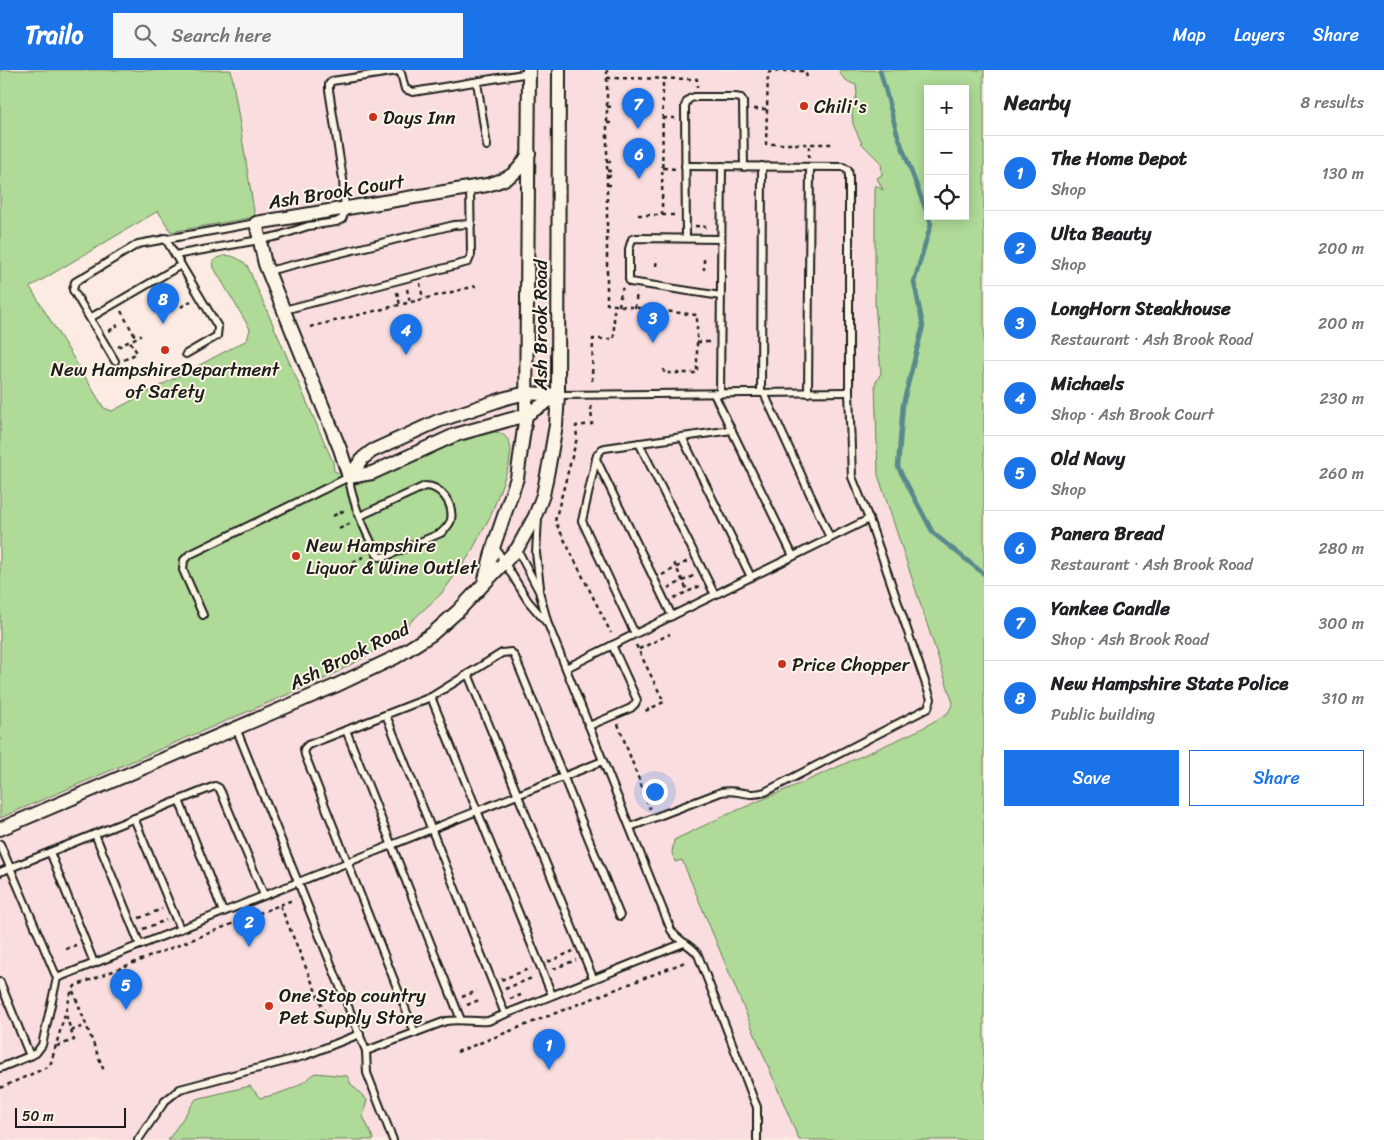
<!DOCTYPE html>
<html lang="en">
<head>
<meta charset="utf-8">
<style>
	:root { --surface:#fff; --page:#f6f6f6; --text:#202124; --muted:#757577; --line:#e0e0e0; --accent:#1a73e8 }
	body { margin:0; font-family:Sriracha,sans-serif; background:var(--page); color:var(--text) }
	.controls { position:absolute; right:15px; top:15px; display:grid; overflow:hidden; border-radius:0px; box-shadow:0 2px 12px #0003 }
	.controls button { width:45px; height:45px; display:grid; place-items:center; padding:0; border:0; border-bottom:1px solid var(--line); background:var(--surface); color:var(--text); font:25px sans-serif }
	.scale { position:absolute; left:15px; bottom:12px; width:111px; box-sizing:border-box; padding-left:5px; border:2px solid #1c1c1c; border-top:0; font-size:14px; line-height:18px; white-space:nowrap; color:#1c1c1c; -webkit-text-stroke:4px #fcf5e5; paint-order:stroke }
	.you { position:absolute; left:654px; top:721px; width:18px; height:18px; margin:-12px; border:4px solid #fff; border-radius:50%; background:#1a73e8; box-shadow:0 0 0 8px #1a73e833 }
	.badge { display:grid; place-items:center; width:32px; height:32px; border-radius:50%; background:var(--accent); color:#fff; font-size:16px; font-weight:700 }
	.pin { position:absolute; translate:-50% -41px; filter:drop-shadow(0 1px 2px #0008) }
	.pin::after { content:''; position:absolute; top:26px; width:18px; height:15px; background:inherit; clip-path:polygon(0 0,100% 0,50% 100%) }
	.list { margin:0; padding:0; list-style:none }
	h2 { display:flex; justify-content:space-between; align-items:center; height:65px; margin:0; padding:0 20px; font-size:21px }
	h2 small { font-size:16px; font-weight:400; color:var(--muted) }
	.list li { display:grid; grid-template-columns:32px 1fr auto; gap:15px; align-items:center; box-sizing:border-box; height:75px; padding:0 20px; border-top:1px solid var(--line) }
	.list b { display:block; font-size:19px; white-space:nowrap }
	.list p { margin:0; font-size:16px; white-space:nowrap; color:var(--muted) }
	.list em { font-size:16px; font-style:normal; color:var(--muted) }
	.actions { display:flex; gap:10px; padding:15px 20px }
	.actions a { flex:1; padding:11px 0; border:1px solid var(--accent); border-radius:0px; text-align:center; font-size:18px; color:var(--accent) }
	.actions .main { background:var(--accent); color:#fff }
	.icon { flex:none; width:28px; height:28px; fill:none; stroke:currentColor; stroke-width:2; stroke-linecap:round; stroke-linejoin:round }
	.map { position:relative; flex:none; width:984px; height:1070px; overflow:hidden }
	header { display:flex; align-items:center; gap:30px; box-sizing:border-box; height:70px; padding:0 25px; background:var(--accent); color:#fff }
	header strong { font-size:24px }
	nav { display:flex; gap:28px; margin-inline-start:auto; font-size:18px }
	.search { width:350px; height:45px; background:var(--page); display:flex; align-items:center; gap:12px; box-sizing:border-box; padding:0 18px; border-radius:0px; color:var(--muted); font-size:19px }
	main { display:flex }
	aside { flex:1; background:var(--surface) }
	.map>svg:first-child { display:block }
	.built { fill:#fadedf }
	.green { fill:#afda97; stroke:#667b5a; fill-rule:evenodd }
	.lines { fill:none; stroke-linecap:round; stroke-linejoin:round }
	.stream { stroke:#59898d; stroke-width:4.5 }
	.service-casing { stroke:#1c1c1c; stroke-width:10 }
	.minor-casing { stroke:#1c1c1c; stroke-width:16 }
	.path { stroke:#1c1c1c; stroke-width:2.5; stroke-dasharray:4 4; stroke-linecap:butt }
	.service { stroke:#fcf5e5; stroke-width:6 }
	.minor { stroke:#fcf5e5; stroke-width:12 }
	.poi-dot { fill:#c8321e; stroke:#fcf5e5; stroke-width:2 }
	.labels { text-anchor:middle; stroke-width:4; stroke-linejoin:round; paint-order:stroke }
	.poi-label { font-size:19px; fill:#1c1c1c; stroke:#fcf5e5; text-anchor:start }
	.street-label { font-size:19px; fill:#1c1c1c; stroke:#fcf5e5 }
</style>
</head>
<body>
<header>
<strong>Trailo</strong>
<div class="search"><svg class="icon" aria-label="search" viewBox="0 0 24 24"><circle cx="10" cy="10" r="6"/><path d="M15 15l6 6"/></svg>Search here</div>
<nav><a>Map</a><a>Layers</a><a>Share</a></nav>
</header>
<main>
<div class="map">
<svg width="984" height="1070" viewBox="0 0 984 1070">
	<rect width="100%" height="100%" fill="#fbebe2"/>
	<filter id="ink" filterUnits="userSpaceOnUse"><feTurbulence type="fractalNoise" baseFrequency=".02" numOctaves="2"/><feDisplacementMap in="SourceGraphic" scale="10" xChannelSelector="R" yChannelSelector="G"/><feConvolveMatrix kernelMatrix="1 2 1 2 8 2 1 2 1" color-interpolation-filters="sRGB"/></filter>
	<g filter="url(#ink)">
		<polygon class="built" points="231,0 880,0 969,643 677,778 799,1070 0,1070 0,748 326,608 365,587 391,570 442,523 491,445 509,395 511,380 468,368 404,394 377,409 349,407 256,153"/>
		<g class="green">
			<path d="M0,0H231L255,147L171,162L158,141L30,217L104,338L112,341L247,270L250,259L214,198L213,191C226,181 236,186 247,195L333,392L334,401L349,407L377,409L404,394L468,368L492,361L503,364L509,371L511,380L509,395L491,445L469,486L442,523L391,570L365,587L326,608L0,748Z"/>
			<path d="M839,0H984V1070H799L682,790L675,792L672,783L674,770L724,746L813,708L919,660L948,643L953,633L878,405L875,314L881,303L875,234V115L883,120L877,108L882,105L881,93L862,74L853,54L852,42L857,24L856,15C849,13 841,8 839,0ZM928,19H965V146H928Z"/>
			<path d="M315,1003L347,1006L351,1014L367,1030L363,1046L374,1070H168L196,1029L250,1016L260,1028C281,1024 300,1017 315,1003Z"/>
		</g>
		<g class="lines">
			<polyline class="stream" points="880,0 897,63 931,154 914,212 923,256 903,334 898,397 933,463 984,504"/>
			<defs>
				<g id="service">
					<polyline points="477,12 487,76"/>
					<polyline points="165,168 218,257 217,266 186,284"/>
					<path d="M686,168L685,36C687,30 689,28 695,27H735L741,28L743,31L744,97"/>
					<polyline points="175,185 259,170 278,166 308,156 336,152 342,149 345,142 343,109 329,20 329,14 332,11 398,1 401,3 405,19 413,22 529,3"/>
					<polyline points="268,201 454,155 471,154"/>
					<polyline points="721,226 630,212 629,209 629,179 632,169 636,168 721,169"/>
					<polyline points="284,240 468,192 471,185 470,118"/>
					<polyline points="90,248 181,195"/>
					<polyline points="115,291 73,220 75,212 138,174 256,153"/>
					<polyline points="761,323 762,96"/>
					<polyline points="764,323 830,468"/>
					<polyline points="808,323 810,97"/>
					<polyline points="714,324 793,486"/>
					<polyline points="720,324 722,96"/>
					<polyline points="558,325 849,322"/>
					<polyline points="682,367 751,507"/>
					<polyline points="639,373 715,525"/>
					<polyline points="596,389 672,546"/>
					<polyline points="538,448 536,483 540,517"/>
					<polyline points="495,477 528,531 547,553"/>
					<path d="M517,479L539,521L548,554L671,860C678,872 691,874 698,885L754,1030L757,1037V1070"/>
					<path d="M203,545L183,500L184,490L189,485L349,407C352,434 365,459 376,483L379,487L387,486L441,463C445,459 449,456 451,450C454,434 441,416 425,416L360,446"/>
					<polyline points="635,564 582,451 597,385 602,379 605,378 732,360"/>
					<polyline points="566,598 869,449"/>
					<polyline points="468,604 593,908"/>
					<polyline points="431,627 552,925"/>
					<polyline points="386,645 505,944"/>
					<polyline points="589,656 631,638 635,634 637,630 612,575"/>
					<polyline points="236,658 366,981 367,1003 393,1070"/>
					<polyline points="346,660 461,950"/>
					<polyline points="179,730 223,842"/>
					<polyline points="134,748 180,859"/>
					<path d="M630,757L721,722C737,718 746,728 765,722L928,638L931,629L869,449L852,407L849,322V106L848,100L843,97L685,96"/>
					<polyline points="95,764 140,875"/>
					<polyline points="0,774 57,908 42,975 36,983 32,985 0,998"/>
					<polyline points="50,782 94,893"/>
					<polyline points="0,802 215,716 219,718 221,722 264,825"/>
					<polyline points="57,908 603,691"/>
					<polyline points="0,912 30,986"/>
					<polyline points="415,963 305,685 304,679 308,675 431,627 502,583 511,582 515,587 620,846"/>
					<path d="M366,981L446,951C460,949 474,952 488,951L684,873"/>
					<polyline points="138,1070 165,1031 180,1019 304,986 360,964"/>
				</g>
				<g id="minor">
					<path d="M349,407L340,379L265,194L256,153L487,115C509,109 518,104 529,83"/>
					<polyline points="349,407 363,388 372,381 438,351 506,328 527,323 558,325"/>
					<polyline points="349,407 372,403 455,365 526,345 558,325"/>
					<polyline points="484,513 494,475 517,408 526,345 529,0"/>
					<polyline points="0,759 335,616 396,587 432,564 458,541 517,479 535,446 543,425 549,395 556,355 558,325 559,0"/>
				</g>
			</defs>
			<use href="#service" class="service-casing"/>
			<use href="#minor" class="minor-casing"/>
			<g class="path">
				<polyline points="607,0 607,234 697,245 697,303 664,303 664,299"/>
				<polyline points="807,7 805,1 772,1 768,3 766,74 834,74"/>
				<polyline points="607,8 697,9 697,18"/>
				<polyline points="607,37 614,36"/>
				<polyline points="754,39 767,39"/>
				<polyline points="663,48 676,48"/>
				<polyline points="607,53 614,53"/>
				<polyline points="809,88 809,74"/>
				<polyline points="607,92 614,92"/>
				<polyline points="663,98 676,99"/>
				<polyline points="607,101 614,101"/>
				<polyline points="607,106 614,106"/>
				<polyline points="607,115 614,115"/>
				<polyline points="638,145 676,145"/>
				<polyline points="662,145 663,8"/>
				<polyline points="695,156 706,157"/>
				<polyline points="704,189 704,200"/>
				<polyline points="656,196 657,188"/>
				<polyline points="420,213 423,229"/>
				<polyline points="407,219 410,232"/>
				<polyline points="397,222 400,235"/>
				<polyline points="619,236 621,221 623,218"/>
				<polyline points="181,237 191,231"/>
				<polyline points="635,238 637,222"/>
				<polyline points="121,241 136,268"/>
				<polyline points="310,257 476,216"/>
				<polyline points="109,261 118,255"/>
				<polyline points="697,272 710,272"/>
				<polyline points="118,277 130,271"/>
				<polyline points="124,290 137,283 130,271 141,265"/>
				<polyline points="592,311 593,269 614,269 614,235"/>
				<polyline points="591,336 592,354 576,356 577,368 555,451 611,563"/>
				<polyline points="333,446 347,439"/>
				<polyline points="339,459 353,452"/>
				<polyline points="353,492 367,485"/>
				<polyline points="674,493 688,522"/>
				<polyline points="662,505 688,491"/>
				<polyline points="668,518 695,505"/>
				<polyline points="674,528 700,516"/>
				<polyline points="636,575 664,632 643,642"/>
				<polyline points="639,579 670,564"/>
				<polyline points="618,654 650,739"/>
				<polyline points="280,835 295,829"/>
				<polyline points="139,848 162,839"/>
				<polyline points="143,859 166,850"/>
				<polyline points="66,879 76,875"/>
				<polyline points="548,892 573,881"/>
				<polyline points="553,899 576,890"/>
				<polyline points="501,910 531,898"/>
				<polyline points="505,919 534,907"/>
				<polyline points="73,921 104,1001"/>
				<polyline points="462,927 477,921"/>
				<polyline points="510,929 521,925"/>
				<polyline points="467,935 479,930"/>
				<polyline points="71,961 86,955"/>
				<polyline points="57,976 74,970 66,945"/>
				<polyline points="457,982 685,892"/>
				<polyline points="0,1018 50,996 71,923 75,916 280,835 326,946"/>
			</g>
			<use href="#service" class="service"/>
			<use href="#minor" class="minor"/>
		</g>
	</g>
	<g class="poi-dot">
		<circle cx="804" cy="36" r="5"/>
		<circle cx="373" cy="47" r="5"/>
		<circle cx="165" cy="280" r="5"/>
		<circle cx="296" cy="486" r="5"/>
		<circle cx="782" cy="594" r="5"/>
		<circle cx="269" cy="936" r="5"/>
	</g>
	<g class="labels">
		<g class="poi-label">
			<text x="814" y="43">Chili's</text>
			<text x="383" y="54">Days Inn</text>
			<text x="165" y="306" text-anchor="middle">New HampshireDepartment<tspan x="165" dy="22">of Safety</tspan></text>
			<text x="306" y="482">New Hampshire<tspan x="306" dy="22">Liquor &amp; Wine Outlet</tspan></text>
			<text x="792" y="601">Price Chopper</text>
			<text x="279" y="932">One Stop country<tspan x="279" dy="22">Pet Supply Store</tspan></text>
		</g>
		<g class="street-label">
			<text transform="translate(336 121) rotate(-9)" y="7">Ash Brook Court</text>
			<text transform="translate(540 255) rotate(-90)" y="7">Ash Brook Road</text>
			<text transform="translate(349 585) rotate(-26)" y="7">Ash Brook Road</text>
		</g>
	</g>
</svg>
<div class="controls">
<button>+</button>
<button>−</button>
<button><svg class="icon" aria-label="locate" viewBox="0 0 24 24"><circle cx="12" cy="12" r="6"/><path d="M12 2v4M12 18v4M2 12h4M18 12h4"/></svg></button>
</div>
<div class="scale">50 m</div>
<div class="you"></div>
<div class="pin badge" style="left:549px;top:1000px">1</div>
<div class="pin badge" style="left:249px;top:877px">2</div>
<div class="pin badge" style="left:653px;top:273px">3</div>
<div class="pin badge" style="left:406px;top:285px">4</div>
<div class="pin badge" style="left:126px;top:940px">5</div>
<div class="pin badge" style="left:639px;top:109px">6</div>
<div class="pin badge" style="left:638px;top:59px">7</div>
<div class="pin badge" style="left:163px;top:254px">8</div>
</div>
<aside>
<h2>Nearby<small>8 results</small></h2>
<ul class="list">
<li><span class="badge">1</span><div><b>The Home Depot</b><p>Shop</p></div><em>130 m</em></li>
<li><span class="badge">2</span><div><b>Ulta Beauty</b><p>Shop</p></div><em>200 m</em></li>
<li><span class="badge">3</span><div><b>LongHorn Steakhouse</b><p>Restaurant · Ash Brook Road</p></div><em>200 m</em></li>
<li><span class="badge">4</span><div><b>Michaels</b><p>Shop · Ash Brook Court</p></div><em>230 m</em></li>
<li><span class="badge">5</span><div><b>Old Navy</b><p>Shop</p></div><em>260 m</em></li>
<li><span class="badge">6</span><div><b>Panera Bread</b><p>Restaurant · Ash Brook Road</p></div><em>280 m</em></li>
<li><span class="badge">7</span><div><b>Yankee Candle</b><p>Shop · Ash Brook Road</p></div><em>300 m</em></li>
<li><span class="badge">8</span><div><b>New Hampshire State Police</b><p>Public building</p></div><em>310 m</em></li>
</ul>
<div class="actions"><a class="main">Save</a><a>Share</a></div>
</aside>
</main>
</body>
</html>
